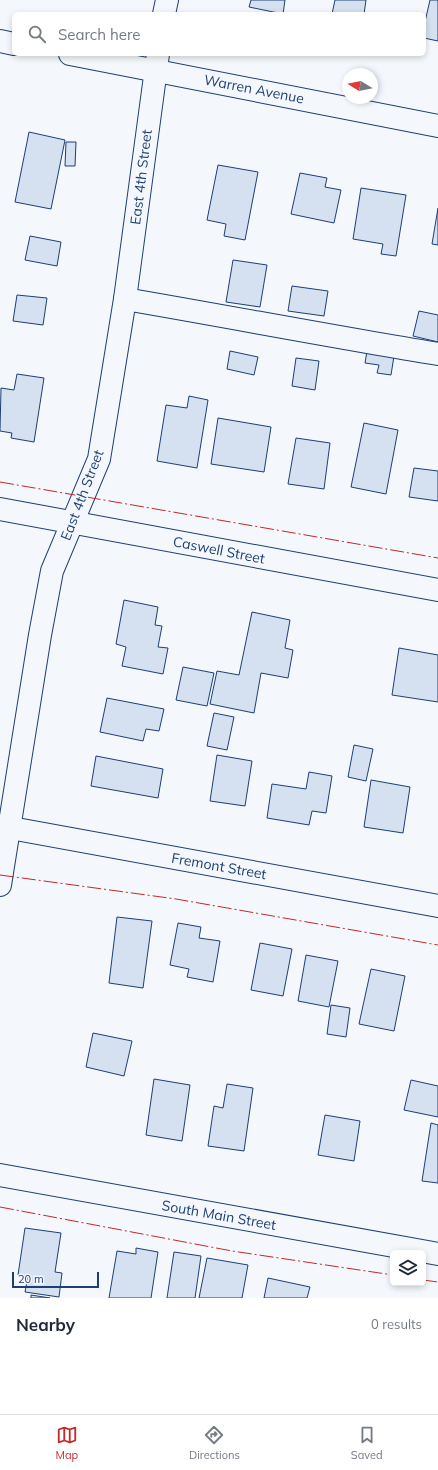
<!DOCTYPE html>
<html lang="en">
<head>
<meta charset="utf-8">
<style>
	:root { --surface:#fff; --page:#f6f6f7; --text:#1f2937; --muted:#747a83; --line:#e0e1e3; --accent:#c62828 }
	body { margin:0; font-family:Mulish,sans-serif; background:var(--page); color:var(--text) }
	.controls { position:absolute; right:12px; bottom:12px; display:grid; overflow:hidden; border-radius:6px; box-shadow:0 2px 6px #0003 }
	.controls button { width:36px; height:36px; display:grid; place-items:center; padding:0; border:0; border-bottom:1px solid var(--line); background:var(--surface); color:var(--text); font:20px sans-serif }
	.compass { position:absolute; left:342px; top:68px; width:36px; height:36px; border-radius:50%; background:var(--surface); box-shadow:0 2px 6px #0003; rotate:280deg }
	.scale { position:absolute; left:12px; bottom:10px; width:87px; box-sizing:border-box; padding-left:4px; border:2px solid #1d3f73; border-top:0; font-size:11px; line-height:14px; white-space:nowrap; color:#1d3f73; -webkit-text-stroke:3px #f4f7fb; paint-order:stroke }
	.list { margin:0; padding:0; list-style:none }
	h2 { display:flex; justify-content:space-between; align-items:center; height:52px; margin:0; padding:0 16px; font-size:17px }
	h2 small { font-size:13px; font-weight:400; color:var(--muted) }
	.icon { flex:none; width:22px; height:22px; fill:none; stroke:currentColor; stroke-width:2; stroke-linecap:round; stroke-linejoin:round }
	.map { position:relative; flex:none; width:438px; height:1298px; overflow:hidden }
	.search { position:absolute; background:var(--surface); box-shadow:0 2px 6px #0003; left:12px; right:12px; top:12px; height:44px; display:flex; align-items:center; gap:10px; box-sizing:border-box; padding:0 14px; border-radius:6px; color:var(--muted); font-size:15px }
	.sheet { height:116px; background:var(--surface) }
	nav { display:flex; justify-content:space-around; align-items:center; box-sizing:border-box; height:56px; border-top:1px solid var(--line); background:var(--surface); font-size:11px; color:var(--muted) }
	nav a { display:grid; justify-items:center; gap:2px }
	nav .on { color:var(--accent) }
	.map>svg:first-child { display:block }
	.building { fill:#d5e0f0; stroke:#1d3f73 }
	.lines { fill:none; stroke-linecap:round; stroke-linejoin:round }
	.minor-casing { stroke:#1d3f73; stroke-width:24 }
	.minor { stroke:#f4f7fb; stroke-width:22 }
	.power { stroke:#c62828; stroke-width:1; stroke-dasharray:14 3 2 3; stroke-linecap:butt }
	.labels { text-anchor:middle; stroke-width:3; stroke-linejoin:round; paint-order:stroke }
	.street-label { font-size:14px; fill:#1d3f73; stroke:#f4f7fb }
</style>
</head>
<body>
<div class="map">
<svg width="438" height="1298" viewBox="0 0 438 1298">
	<rect width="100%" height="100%" fill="#f4f7fb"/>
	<g class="building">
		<polygon points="251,0 285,0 283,14 249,7"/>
		<polygon points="335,0 366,0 364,14 332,14"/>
		<polygon points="430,0 438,0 438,41 424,38 424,26"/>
		<polygon points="29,132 65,140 51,209 15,202"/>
		<polygon points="66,142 76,142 75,166 65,166"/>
		<polygon points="218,165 258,172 245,240 224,236 226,224 207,220"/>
		<polygon points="300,173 327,178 325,187 341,190 334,223 291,214"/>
		<polygon points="361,188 406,195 396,256 381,254 383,244 353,239"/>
		<polygon points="438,208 438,245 432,244"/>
		<polygon points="30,236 61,242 57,266 25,260"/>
		<polygon points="233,260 267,265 260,307 226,302"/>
		<polygon points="292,286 328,291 324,316 288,311"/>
		<polygon points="17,295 47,298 43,325 13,321"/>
		<polygon points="419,311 438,315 438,342 413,336"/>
		<polygon points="230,351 258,357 254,375 227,369"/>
		<polygon points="367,351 394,356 391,375 377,373 379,365 365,363"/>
		<polygon points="296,358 319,361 315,390 292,386"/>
		<polygon points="17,374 44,378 34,442 11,438 12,433 0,431 1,388 14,390"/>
		<polygon points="189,396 208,400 197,468 157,461 166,405 187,408"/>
		<polygon points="218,418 271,427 264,472 211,464"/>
		<polygon points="364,423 398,430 386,494 351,487"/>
		<polygon points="296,438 330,443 324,489 288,484"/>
		<polygon points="414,468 438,471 438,501 409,497"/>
		<polygon points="124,600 158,607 155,625 162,626 158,647 168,648 163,674 122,666 126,647 116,644"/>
		<polygon points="252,612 290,620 285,648 293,650 288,678 261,673 254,713 210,704 217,671 239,675"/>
		<polygon points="399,648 438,655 438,702 392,695"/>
		<polygon points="183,667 214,673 207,706 176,700"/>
		<polygon points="107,698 164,709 159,731 146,729 143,741 100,732"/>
		<polygon points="214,713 234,717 227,750 207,746"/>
		<polygon points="354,745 373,749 366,781 348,777"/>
		<polygon points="217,755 252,761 245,806 210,801"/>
		<polygon points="96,756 163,769 158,798 91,786"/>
		<polygon points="309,772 332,776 326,813 312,811 309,825 267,818 272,784 306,789"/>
		<polygon points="371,780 410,787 403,833 364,827"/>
		<polygon points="117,917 152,921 143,988 109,983"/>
		<polygon points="178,923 201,927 199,938 220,941 213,982 187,977 189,969 170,965"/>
		<polygon points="260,943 292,949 283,996 251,990"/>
		<polygon points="306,955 338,961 329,1007 298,1001"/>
		<polygon points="371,969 405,976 394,1031 359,1024"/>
		<polygon points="331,1005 350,1008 346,1037 327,1034"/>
		<polygon points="93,1033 132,1041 124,1076 86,1067"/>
		<polygon points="154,1079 190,1085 182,1141 146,1135"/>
		<polygon points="411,1080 438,1086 438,1117 404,1110"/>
		<polygon points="227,1084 253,1088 244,1151 208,1146 214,1106 223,1108"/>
		<polygon points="325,1115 360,1121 354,1161 318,1155"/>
		<polygon points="431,1123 438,1125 438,1183 422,1181"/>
		<polygon points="25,1228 61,1233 55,1272 62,1273 59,1297 25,1292 28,1276 18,1275"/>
		<polygon points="136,1248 158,1252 151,1298 109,1298 117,1251 136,1254"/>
		<polygon points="174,1252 201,1256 195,1298 167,1298"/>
		<polygon points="207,1258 248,1265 242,1298 199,1298"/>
		<polygon points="268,1278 310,1287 307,1298 264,1298"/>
		<polygon points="31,1295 50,1298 31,1298"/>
	</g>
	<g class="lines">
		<defs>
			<g id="minor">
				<polyline points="164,14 167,0"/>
				<polyline points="0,41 14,44"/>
				<polyline points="70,54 438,126"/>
				<path d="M125,299C230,317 334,337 438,354"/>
				<polyline points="0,509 438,590"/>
				<polyline points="0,826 438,906"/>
				<polyline points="0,885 40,635 52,571 99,459 125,299 158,54"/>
				<polyline points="0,1175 438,1254"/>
			</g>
		</defs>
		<use href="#minor" class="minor-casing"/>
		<use href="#minor" class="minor"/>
		<g class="power">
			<polyline points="0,482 438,558"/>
			<polyline points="0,875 176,899 438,945"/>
			<polyline points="0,1207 232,1251 393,1275"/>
			<polyline points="423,1280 438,1282"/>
		</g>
	</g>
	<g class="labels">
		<g class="street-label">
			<text transform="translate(254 89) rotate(11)" y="5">Warren Avenue</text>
			<text transform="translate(141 177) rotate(-83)" y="5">East 4th Street</text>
			<text transform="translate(82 495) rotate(-69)" y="5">East 4th Street</text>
			<text transform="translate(219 550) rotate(11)" y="5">Caswell Street</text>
			<text transform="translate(219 866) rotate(10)" y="5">Fremont Street</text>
			<text transform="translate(219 1215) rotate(10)" y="5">South Main Street</text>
		</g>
	</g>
</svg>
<div class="controls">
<button><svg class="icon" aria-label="layers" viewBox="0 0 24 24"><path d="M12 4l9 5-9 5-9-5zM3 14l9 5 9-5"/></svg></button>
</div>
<svg class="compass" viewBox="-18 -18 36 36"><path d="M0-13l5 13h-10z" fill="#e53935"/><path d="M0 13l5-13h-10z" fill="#747a83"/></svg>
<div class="scale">20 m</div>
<div class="search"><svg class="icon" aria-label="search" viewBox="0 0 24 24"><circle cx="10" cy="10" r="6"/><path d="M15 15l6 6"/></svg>Search here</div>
</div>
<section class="sheet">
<h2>Nearby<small>0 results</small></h2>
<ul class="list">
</ul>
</section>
<nav>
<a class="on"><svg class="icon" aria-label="map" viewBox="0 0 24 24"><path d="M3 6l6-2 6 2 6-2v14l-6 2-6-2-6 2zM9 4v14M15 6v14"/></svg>Map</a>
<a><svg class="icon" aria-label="directions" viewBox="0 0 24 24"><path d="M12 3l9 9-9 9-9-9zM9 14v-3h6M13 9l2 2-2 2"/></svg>Directions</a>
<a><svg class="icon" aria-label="saved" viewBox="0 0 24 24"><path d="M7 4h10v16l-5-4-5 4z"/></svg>Saved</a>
</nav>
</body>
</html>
